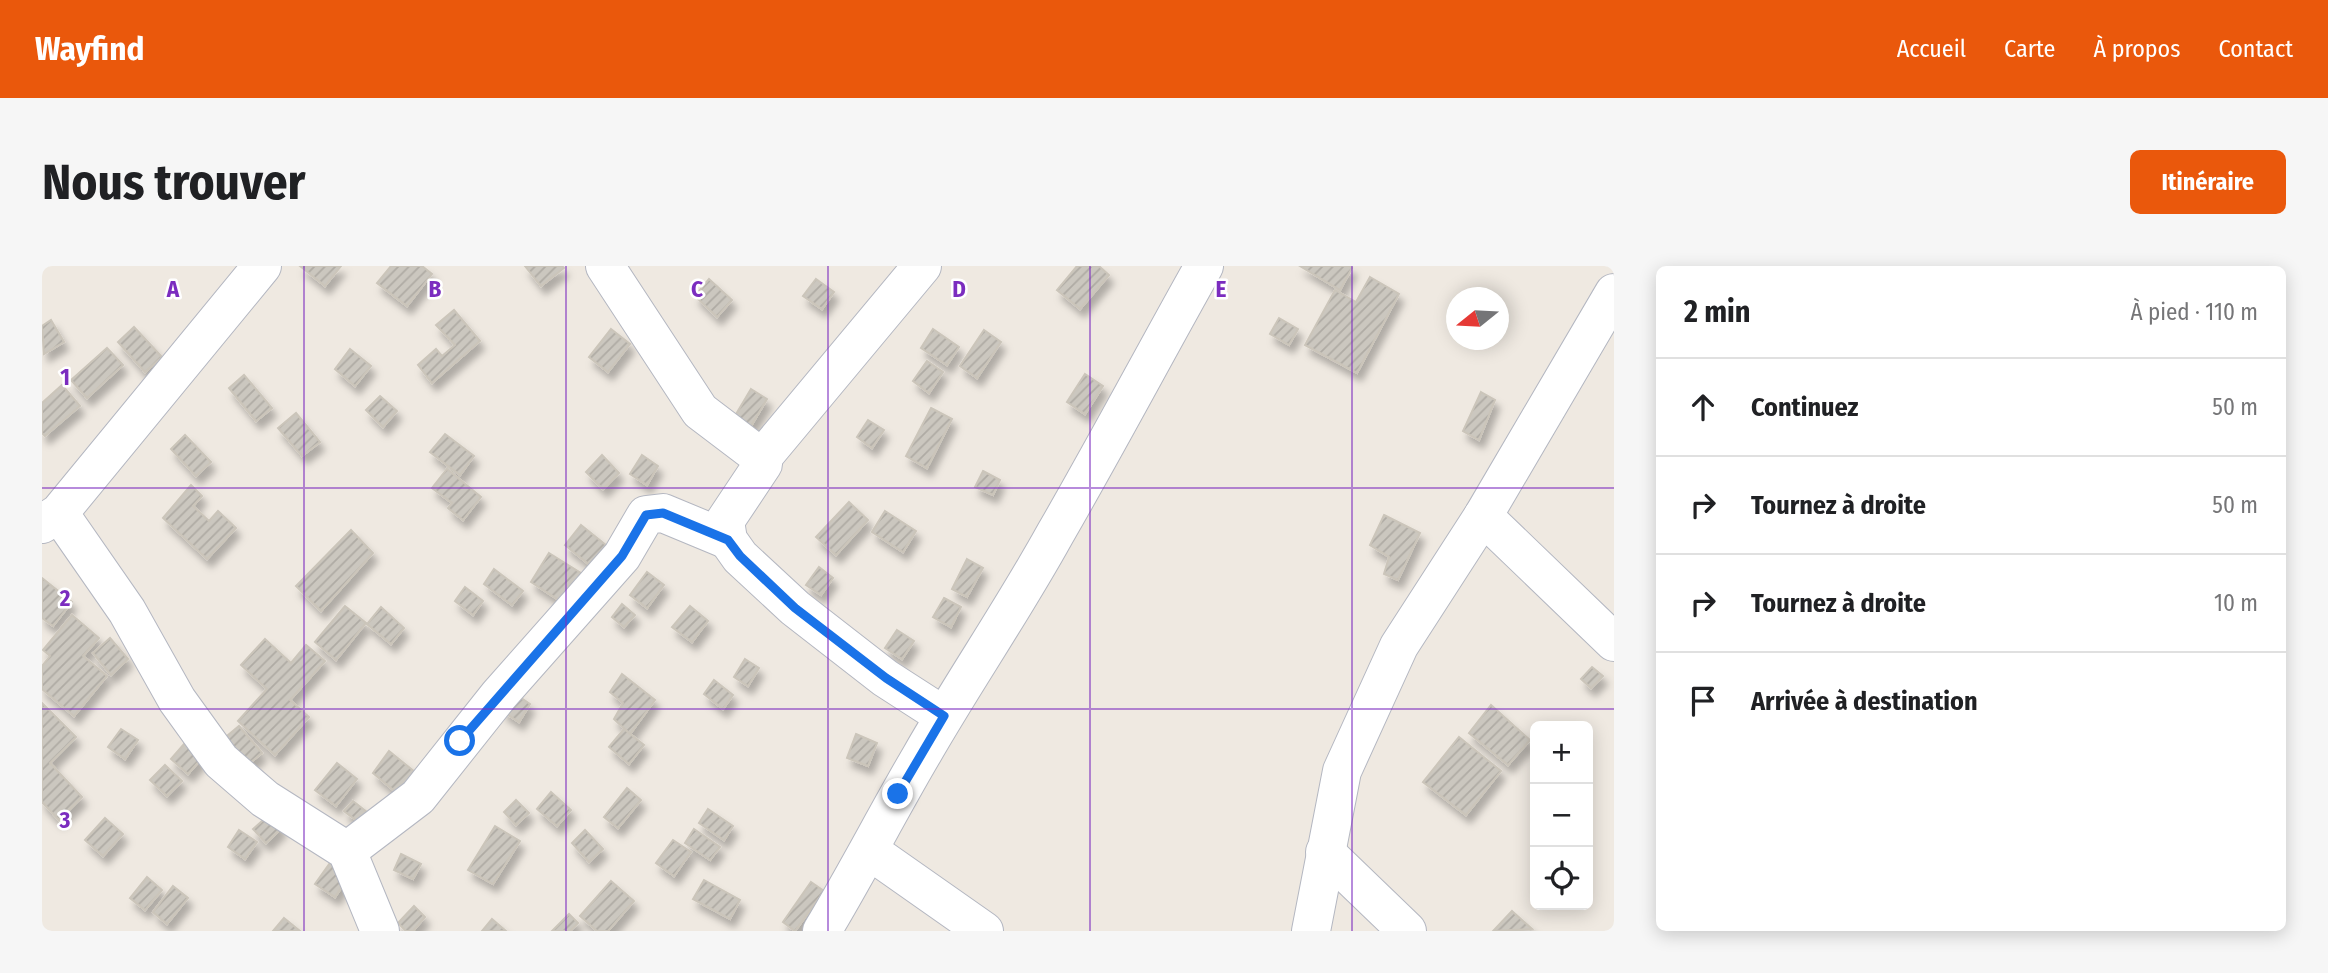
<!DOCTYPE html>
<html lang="fr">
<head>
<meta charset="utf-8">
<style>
	:root { --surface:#fff; --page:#f6f6f6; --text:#202124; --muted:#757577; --line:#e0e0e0; --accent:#ea580c }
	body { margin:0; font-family:"Fira Sans Condensed",sans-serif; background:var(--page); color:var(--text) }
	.controls { position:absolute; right:21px; bottom:21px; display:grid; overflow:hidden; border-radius:10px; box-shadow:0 4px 18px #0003 }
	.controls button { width:63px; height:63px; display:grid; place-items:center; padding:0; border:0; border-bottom:2px solid var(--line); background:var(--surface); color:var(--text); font:35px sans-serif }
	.compass { position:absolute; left:1404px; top:21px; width:63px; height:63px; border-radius:50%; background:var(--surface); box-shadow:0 4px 18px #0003; rotate:252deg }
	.stop { position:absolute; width:21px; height:21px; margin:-16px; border:5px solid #1a73e8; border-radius:50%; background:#fff }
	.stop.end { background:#1a73e8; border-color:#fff; box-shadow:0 2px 7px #0008 }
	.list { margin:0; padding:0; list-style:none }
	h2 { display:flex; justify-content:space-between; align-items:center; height:91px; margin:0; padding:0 28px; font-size:30px }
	h2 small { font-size:23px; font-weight:400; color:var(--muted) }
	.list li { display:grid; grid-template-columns:46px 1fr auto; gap:21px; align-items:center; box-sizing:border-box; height:98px; padding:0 28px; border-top:2px solid var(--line) }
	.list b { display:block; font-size:26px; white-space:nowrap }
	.list em { font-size:23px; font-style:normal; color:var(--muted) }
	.icon { flex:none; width:38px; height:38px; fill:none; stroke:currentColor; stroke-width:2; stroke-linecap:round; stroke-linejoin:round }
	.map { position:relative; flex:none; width:1572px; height:665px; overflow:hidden; border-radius:10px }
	header { display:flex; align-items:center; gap:42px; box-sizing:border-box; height:98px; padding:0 35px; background:var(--accent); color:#fff }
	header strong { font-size:33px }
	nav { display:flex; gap:38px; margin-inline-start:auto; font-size:24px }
	.intro { display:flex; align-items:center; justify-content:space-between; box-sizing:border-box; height:168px; padding:0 42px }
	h1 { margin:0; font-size:49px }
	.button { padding:18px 32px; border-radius:10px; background:var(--accent); color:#fff; font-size:24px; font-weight:700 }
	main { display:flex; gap:42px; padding:0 42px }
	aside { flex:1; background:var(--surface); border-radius:10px; box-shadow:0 4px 18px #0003 }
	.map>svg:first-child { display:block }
	.building { fill:url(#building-hatch); stroke:#cbc5ba; stroke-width:2; filter:url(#shadow) }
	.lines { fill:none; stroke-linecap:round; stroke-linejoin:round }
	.street-casing { stroke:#b4b7c1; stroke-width:40 }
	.street { stroke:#fff; stroke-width:38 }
	.route { stroke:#1a73e8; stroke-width:9 }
	.grid { fill:none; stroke:#7b2cbf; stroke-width:2; stroke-opacity:0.55 }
	.grid-label { font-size:23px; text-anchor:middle; font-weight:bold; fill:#7b2cbf; stroke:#fff; stroke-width:5; stroke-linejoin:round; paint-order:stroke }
</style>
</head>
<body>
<header>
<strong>Wayfind</strong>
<nav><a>Accueil</a><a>Carte</a><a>À propos</a><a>Contact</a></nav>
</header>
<div class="intro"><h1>Nous trouver</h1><a class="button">Itinéraire</a></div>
<main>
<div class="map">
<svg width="1572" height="665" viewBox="0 0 1572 665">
	<defs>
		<pattern id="building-hatch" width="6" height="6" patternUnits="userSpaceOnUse" patternTransform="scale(1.75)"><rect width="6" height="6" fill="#cbc7bf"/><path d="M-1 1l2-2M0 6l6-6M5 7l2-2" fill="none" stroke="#afaba4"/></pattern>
		<filter id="shadow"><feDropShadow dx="4.5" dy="8" stdDeviation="3.5" flood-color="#0004"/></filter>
	</defs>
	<rect width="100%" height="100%" fill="#efe9e1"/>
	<g class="building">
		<polygon points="258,0 299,0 283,20"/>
		<polygon points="349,0 380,0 390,8 365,40 335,17"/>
		<polygon points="483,0 520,0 522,2 499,20"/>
		<polygon points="1035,0 1057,0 1067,9 1038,43 1015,24"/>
		<polygon points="1258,0 1307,0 1310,2 1298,24"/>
		<polygon points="1328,11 1357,28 1315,107 1263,79 1293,24 1314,36"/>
		<polygon points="667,13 690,34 675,51 653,30"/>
		<polygon points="774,13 792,26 780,43 761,30"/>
		<polygon points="412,44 438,75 390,117 376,99 394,83 400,90 413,79 394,59"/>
		<polygon points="1237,52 1256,63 1247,79 1228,68"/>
		<polygon points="9,54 22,76 2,88 0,60"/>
		<polygon points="92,61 120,91 103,106 76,76"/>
		<polygon points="569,63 588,78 566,106 547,91"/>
		<polygon points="891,63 917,81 905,99 879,82"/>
		<polygon points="942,64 959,76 935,112 918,100"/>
		<polygon points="65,82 81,99 45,132 29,114"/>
		<polygon points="308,83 329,100 313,120 293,103"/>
		<polygon points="885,95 901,106 887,127 871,115"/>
		<polygon points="1043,108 1061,120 1043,148 1025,136"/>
		<polygon points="202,109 230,142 214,155 187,122"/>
		<polygon points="20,119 38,140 3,170 0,167 0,137"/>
		<polygon points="709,123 725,133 709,160 693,150"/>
		<polygon points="1439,126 1453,134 1437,174 1421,165"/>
		<polygon points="338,130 355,145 341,161 324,144"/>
		<polygon points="889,142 910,153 885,202 864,190"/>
		<polygon points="254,147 278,176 260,190 236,162"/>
		<polygon points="826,154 842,164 830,182 815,171"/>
		<polygon points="403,168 432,190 418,209 388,186"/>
		<polygon points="143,169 169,196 154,210 129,183"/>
		<polygon points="560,189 577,207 561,223 544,206"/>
		<polygon points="600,189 616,200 605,219 588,208"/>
		<polygon points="405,203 439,231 421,254 406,242 410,237 390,222"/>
		<polygon points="941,205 958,214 951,229 933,221"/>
		<polygon points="149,219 160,230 151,240 167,255 176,245 194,262 165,293 121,252"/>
		<polygon points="807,236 826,254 794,289 774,271"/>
		<polygon points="843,245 874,265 861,286 830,266"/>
		<polygon points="1342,249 1378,267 1356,314 1342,308 1347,291 1328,279"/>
		<polygon points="539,259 575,288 559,308 523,279"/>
		<polygon points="309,264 331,287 279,345 254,320"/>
		<polygon points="507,287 539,307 520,336 489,316"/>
		<polygon points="925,293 941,302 925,331 910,323"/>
		<polygon points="777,301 791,312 779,329 764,319"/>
		<polygon points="452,303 481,325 470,339 442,318"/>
		<polygon points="605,306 622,319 605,342 588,329"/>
		<polygon points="0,312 30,336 11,360 0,352"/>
		<polygon points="423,321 441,335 431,349 413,335"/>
		<polygon points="902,332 919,341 909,361 891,351"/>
		<polygon points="580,338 593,349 582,361 570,351"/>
		<polygon points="303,340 324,357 294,394 273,376"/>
		<polygon points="648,340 666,355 650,376 630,361"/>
		<polygon points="339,341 362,362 349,378 325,358"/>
		<polygon points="30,349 57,372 41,390 65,410 32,450 0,423 0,400 8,390 1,384"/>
		<polygon points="855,364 872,375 860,393 843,382"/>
		<polygon points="68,372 86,393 69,409 51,387"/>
		<polygon points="223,373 249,397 264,379 283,395 248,434 267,451 233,489 196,455 225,423 199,399"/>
		<polygon points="703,393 717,402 706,420 692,411"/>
		<polygon points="1550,401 1561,410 1549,422 1539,413"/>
		<polygon points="580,408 613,434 588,468 572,453 581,437 568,426"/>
		<polygon points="672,414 691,429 681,443 662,428"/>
		<polygon points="472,427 488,438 477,456 460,445"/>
		<polygon points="0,437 34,471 8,497 40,531 17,554 0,536"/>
		<polygon points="1449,439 1488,474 1466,499 1427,467"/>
		<polygon points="197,460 220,487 197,506 174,479"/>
		<polygon points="79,463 96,474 83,493 66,481"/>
		<polygon points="582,463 602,479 587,498 567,481"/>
		<polygon points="814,468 835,477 826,500 805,492"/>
		<polygon points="1417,471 1459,505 1424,549 1381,516"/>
		<polygon points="143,477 160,492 146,508 129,493"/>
		<polygon points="347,485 384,515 367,537 331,507"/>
		<polygon points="295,497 315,513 294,540 273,524"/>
		<polygon points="123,499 140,515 125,530 108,514"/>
		<polygon points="585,522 599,534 576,562 562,551"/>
		<polygon points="509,526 529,544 515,560 495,543"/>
		<polygon points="474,534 487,547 474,559 462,546"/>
		<polygon points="311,535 335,554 327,564 302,545"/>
		<polygon points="666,543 691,560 682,574 657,557"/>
		<polygon points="228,548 240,562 224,577 211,563"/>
		<polygon points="63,552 81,568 61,590 43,574"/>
		<polygon points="453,560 478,575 451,618 426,604"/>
		<polygon points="652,563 678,581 668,594 643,577"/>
		<polygon points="197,564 215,576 203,593 186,581"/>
		<polygon points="543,564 561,583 547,596 530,577"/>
		<polygon points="631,574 649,586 632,610 614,597"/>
		<polygon points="359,588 379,598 371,613 352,604"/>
		<polygon points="288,597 307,610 293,631 273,618"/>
		<polygon points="105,611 120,624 103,644 88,632"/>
		<polygon points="662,614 698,634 688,653 651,633"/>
		<polygon points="569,615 592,635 566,665 555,665 538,650"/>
		<polygon points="769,616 782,625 753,665 741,656"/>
		<polygon points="131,620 146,632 125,658 111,646"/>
		<polygon points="372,640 383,651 371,665 364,665 356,657"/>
		<polygon points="1470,645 1490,663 1451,665"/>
		<polygon points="527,648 536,657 528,665 510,665"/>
		<polygon points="242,652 258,665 231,665"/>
		<polygon points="450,653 464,665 440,665"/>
	</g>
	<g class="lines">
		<defs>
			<g id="street">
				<polyline points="563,0 658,145 720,192 721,198 683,255 686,274 698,291 753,342 843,412 902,450"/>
				<polyline points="720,192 880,0"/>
				<polyline points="17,247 85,345 135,434 179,495 223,533 305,585 338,665"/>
				<polyline points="1441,250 1572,376"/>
				<polyline points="0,258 17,247 220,0"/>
				<polyline points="305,585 376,531 457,429 580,290 604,249 621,247 686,274"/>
				<polyline points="828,585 942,665"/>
				<polyline points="1283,586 1365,665"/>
				<path d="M780,665C815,607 845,548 879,490C922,415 971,344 1013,268C1064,180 1112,89 1162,0"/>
				<polyline points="1269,665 1300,505 1357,380 1441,250 1572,27"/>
			</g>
		</defs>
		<use href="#street" class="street-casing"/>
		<use href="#street" class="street"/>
	</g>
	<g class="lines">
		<polyline class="route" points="418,475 580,290 604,249 621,247 686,274 698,290 753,342 844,412 902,450 856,528"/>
	</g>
	<path class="grid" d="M262,0V665M524,0V665M786,0V665M1048,0V665M1310,0V665M0,222H1572M0,443H1572"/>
	<g class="grid-label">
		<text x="131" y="31">A</text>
		<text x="393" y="31">B</text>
		<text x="655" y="31">C</text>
		<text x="917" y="31">D</text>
		<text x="1179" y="31">E</text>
		<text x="23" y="119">1</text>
		<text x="23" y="340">2</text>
		<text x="23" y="562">3</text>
	</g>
</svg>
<div class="controls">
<button>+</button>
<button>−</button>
<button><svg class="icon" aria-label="locate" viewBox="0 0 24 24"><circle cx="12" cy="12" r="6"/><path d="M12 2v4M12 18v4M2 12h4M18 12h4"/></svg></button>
</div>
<svg class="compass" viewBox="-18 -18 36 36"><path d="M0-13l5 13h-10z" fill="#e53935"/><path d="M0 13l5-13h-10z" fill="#757577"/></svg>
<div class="stop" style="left:418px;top:475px"></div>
<div class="stop end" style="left:856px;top:528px"></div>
</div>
<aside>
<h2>2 min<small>À pied · 110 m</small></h2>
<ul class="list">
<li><svg class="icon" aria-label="ahead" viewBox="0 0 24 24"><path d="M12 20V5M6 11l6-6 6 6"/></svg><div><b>Continuez</b></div><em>50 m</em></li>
<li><svg class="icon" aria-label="right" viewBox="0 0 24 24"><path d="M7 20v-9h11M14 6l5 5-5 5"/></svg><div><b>Tournez à droite</b></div><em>50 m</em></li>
<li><svg class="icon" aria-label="right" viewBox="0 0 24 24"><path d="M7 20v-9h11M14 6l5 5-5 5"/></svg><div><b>Tournez à droite</b></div><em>10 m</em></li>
<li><svg class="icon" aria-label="arrive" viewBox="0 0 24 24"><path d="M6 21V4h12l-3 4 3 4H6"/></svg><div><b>Arrivée à destination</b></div></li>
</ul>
</aside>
</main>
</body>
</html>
